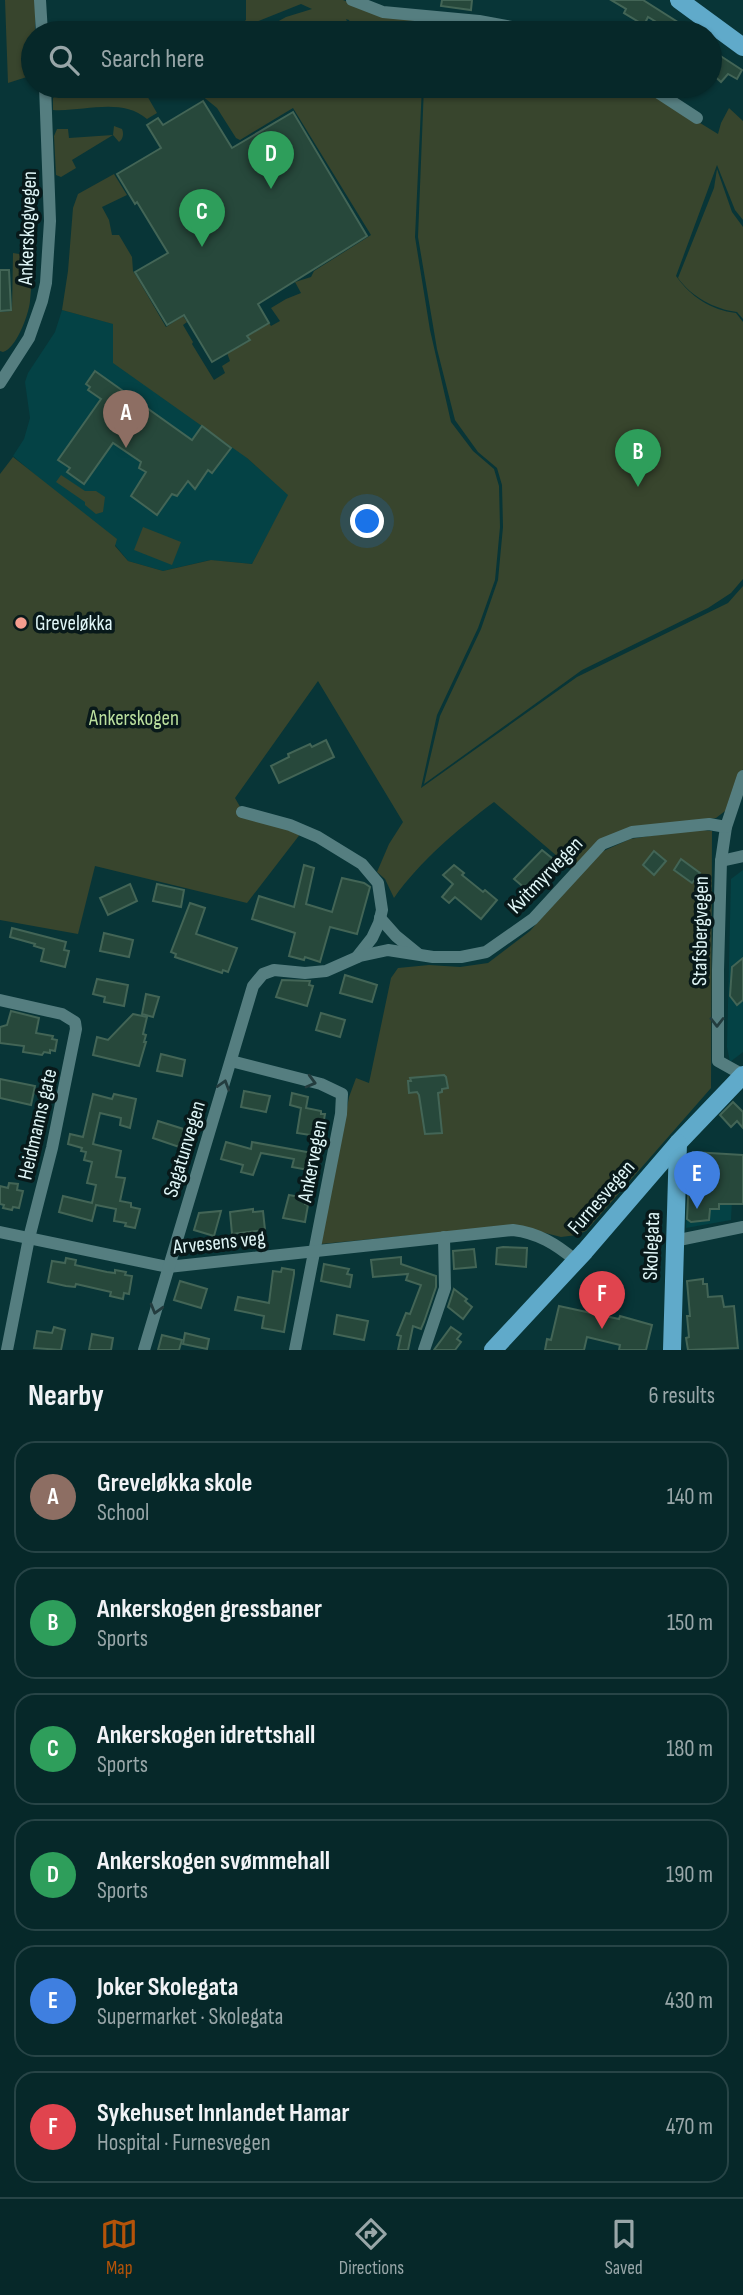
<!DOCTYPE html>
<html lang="en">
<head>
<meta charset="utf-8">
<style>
	:root { --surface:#062829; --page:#0f3031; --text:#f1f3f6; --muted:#98a6a8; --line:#274446; --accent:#b45309 }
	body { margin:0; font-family:"Sofia Sans Condensed",sans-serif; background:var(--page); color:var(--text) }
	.you { position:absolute; left:368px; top:522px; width:24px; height:24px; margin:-18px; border:5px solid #fff; border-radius:50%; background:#1a73e8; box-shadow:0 0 0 10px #1a73e833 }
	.badge { display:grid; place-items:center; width:46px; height:46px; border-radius:50%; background:var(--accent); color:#fff; font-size:23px; font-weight:700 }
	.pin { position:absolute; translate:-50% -58px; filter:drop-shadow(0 2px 4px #0008) }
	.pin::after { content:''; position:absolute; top:37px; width:24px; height:21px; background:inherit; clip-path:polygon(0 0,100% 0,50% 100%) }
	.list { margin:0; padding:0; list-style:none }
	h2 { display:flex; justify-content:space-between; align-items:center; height:91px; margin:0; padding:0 28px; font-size:30px }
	h2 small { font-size:23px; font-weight:400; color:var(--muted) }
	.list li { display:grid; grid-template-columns:46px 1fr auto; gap:21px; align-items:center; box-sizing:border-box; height:112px; margin:0 14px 14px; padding:0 14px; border:2px solid var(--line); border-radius:21px }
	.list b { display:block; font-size:26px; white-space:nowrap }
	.list p { margin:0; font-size:23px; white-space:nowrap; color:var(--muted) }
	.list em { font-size:23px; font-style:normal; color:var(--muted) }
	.icon { flex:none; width:38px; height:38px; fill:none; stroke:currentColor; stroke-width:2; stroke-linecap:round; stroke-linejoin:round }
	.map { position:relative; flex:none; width:743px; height:1350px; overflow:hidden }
	.search { position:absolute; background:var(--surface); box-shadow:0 2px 5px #0004; left:21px; right:21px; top:21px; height:77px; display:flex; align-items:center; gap:18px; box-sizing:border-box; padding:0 24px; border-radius:38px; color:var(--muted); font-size:26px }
	.sheet { height:847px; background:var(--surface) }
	nav { display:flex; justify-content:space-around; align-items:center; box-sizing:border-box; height:98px; border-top:2px solid var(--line); background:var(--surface); font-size:19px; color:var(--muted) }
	nav a { display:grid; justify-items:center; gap:4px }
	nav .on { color:var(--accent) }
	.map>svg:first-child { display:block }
	.built { fill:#044245 }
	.green { fill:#38452d }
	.building { fill:#27483b; stroke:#436556; stroke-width:2 }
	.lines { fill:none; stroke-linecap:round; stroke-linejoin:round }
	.street { stroke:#557e80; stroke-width:12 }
	.primary { stroke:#60aaca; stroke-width:18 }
	.oneway { stroke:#233c3e }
	.poi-dot { fill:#f59d8e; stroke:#08191a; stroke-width:2.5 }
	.labels { text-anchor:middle; stroke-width:7; stroke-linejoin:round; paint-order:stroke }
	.street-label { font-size:21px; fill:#e0f6f7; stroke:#08191a }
	.poi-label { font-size:21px; fill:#e0f6f7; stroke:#08191a; text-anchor:start }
	.park-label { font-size:21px; fill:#badf9e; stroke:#08191a }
</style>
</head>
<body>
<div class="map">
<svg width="743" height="1350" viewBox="0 0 743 1350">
	<rect width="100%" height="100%" fill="#083537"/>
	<g class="built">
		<polygon points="62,310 114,324 247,458 289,495 252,564 210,560 163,571 128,561 112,541 13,456 24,439 30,418 25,382 28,373 55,332"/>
		<polygon points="743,870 743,1052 730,1062 727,1047 731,879"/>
		<polygon points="688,1176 733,1179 731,1220 686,1228"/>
	</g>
	<g class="green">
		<polygon points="5,0 36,0 35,33 33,33 33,75 8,83"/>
		<polygon points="246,0 343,0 353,4 530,33 354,33 349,20 346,19 352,33 257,33 286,17 312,9 301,4 256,22 239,33 230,33 246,20"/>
		<path d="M190,86H422L415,237L430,330L451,422L473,451L494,469L499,486L500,527L495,580L478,628L437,715L421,788L577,677L728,603L743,586V769L729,808L716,818L621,833L572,869L494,802C458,829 420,861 394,898L385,879L377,872L389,844L403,822L318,681L235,798L246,817L301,833L247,903L95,866L78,934L0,920V474L13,457L117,539L115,546L128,561L163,571L211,560L252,564L288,495L247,458L113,363V324L62,310L68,271L73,208L78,194L114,174L127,195L102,207L109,220L112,235H119L132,257L133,271L138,279L166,327L183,316L187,322L183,325L193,342L192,344L214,380L225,373L222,366L230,361L227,353L250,340L248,336L269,323L271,326L280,321L271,308L286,299L301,293L295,282L311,277L314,271L371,235L293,108L240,140L236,138L217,108Z"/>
		<path d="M424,86H640L718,134L721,123L729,108L743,121V220L735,210L717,165L676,276C691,297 711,310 736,313L743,322V579L731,593L708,608L582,670L424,784L440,716L481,629L498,580L503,527L502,485L497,468L478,452L455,420L437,349L418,237Z"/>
		<path d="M136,88L146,94L157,113L147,119C121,97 84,112 53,110V98L56,95Z"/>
		<path d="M114,126L122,129C124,134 123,139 119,142L113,135L72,160L76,168L61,177L56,175L54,136L57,129H68L69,138L113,135Z"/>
		<path d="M717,169L732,212L743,227V319L737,312C714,309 692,297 678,278L714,188Z"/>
		<path d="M13,253L32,256C31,271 32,286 30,301C29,314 16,349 3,352L0,351V312L12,311Z"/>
		<polygon points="61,475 85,491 96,491 105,497 103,512 96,514 85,505 85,502 56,482"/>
		<polygon points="143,527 181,542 172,565 134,550"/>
		<polygon points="695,829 712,831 711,1088 586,1231 577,1235 561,1237 514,1225 321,1244 349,1097 356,1078 369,1083 391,978 398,968 429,965 460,967 488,963 530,931 599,853 630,839"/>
	</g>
	<g class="building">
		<polygon points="442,0 472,0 471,10 441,6"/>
		<polygon points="611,0 643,0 695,33 662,33 666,28 648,17 644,25 624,13 626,9"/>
		<polygon points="716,53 742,70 737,79 728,74 721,82 710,72 710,61"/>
		<polygon points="203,101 232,148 293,112 367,236 258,304 269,323 247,336 250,340 212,362 184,315 167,325 135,272 168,253 137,202 135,204 117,174 161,148 147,125 158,118 163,125"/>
		<polygon points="0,270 9,270 11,310 0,311"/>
		<polygon points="95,371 192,440 202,426 231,448 212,473 208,470 195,489 188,481 177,496 172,494 157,515 131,496 146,472 139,468 141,462 113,443 84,484 67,472 70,468 58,460 101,399 88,390 90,387 86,384"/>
		<polygon points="326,740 334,757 279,783 271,766 289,757 288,754 310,744 312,747"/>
		<polygon points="542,850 553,859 527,890 514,879"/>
		<polygon points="654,851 666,861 654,875 643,865"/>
		<polygon points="681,859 700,873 692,883 674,870"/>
		<polygon points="304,865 314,868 306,904 332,912 342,878 364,883 370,887 357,934 330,927 320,962 305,957 304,960 289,956 295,933 252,919 259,896 294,907"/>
		<polygon points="454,865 464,873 462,875 483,892 485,890 497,900 481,919 455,897 449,903 442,897 453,884 443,875"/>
		<polygon points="130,884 137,901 108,915 100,898"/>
		<polygon points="157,884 184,890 181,907 153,901"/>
		<polygon points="190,903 205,908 196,934 237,948 228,972 223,970 222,973 175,957 176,954 171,952"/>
		<polygon points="12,928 66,942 64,950 69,951 65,967 41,961 44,949 34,946 35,944 10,937"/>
		<polygon points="104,933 133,940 129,957 100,951"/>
		<polygon points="743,958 743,1000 737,1005 730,996 732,967"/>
		<polygon points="345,975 377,985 372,1002 340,993"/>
		<polygon points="97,979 128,985 124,1006 104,1002 105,997 93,994"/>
		<polygon points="282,980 310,981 309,985 313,986 307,1006 276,997"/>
		<polygon points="146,994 159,997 153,1017 142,1014"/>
		<polygon points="11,1011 39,1018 36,1033 53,1036 52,1039 57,1040 55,1051 50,1050 50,1053 44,1052 42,1055 23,1052 24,1046 0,1043 0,1027 7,1025"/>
		<polygon points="321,1013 345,1020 340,1037 316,1030"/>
		<polygon points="133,1014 147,1017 143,1034 146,1035 144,1042 146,1042 139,1066 93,1055 97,1037 108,1040"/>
		<polygon points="161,1054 185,1060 182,1076 157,1071"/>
		<polygon points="444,1075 446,1077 448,1088 442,1089 442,1092 438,1093 442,1133 425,1134 419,1095 417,1092 409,1093 408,1081 411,1081 410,1078"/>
		<polygon points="0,1079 35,1086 31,1105 0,1098"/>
		<polygon points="244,1091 270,1096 266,1112 241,1107"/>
		<polygon points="292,1093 308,1097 306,1108 321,1111 321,1114 325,1114 322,1131 318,1130 317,1136 297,1133 301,1108 290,1105"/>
		<polygon points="93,1094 112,1099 114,1094 136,1099 130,1128 120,1125 121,1118 100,1113 93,1144 121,1151 116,1177 125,1178 120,1201 131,1203 131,1207 140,1209 135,1228 125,1226 126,1223 114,1221 116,1209 96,1205 92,1221 59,1212 63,1196 92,1203 96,1185 87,1183 92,1162 84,1160 86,1152 81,1151 82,1148 68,1144 70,1134 83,1137"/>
		<polygon points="733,1102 743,1112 743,1128 737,1121 731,1127 720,1115"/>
		<polygon points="158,1121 190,1131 185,1149 153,1138"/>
		<polygon points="226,1142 251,1149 252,1142 318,1154 314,1171 292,1167 294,1159 261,1153 253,1175 241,1172 243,1165 221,1159"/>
		<polygon points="693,1152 743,1155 743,1204 719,1204 719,1209 710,1209 709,1220 691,1222 687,1219 690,1158 693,1158"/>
		<polygon points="9,1183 18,1184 17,1190 23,1191 19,1208 13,1207 12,1210 3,1208 4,1205 0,1204 0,1186 8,1188"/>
		<polygon points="289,1195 306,1198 305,1204 308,1205 305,1222 283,1218"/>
		<polygon points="253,1209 253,1212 263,1211 265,1230 232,1234 230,1212"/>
		<polygon points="221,1211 214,1236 194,1230 199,1213"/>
		<polygon points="503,1247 527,1248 526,1267 496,1264 497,1248"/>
		<polygon points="474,1249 476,1267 454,1269 453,1251"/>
		<polygon points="401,1257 401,1264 436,1276 436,1287 424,1322 421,1329 413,1326 408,1350 398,1350 401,1336 397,1335 406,1313 410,1314 421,1285 406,1280 408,1274 373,1277 371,1260"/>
		<polygon points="66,1258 76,1260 75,1265 107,1272 115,1273 115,1270 126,1272 125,1275 132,1276 129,1294 124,1293 123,1299 110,1296 111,1292 76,1284 75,1287 66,1286 48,1282 52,1261 65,1263"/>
		<polygon points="324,1264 349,1269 347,1274 352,1275 350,1287 321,1281"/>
		<polygon points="282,1268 294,1270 294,1274 284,1332 262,1328 264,1316 235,1310 238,1297 269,1303 273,1271 281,1272"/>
		<polygon points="703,1279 703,1284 707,1284 708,1297 722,1296 724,1307 734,1306 738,1348 688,1350 686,1338 689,1337 687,1316 690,1316 687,1281"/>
		<polygon points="180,1281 207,1289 201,1308 174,1300"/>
		<polygon points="454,1289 467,1299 465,1301 472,1307 463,1319 448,1307"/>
		<polygon points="559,1306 619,1319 620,1316 652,1325 646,1350 619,1350 620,1345 587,1337 584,1350 545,1350 547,1339 551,1340"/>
		<polygon points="337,1315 368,1321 364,1340 334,1334"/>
		<polygon points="54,1327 65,1330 61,1350 34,1348 37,1331 52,1333"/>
		<polygon points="451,1327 461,1334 457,1339 461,1342 455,1350 434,1350"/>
		<polygon points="185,1333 209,1339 207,1349 183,1344"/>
		<polygon points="92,1334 113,1338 111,1350 89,1350"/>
		<polygon points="162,1335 182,1340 179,1350 158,1350"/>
	</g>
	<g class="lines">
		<g class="street">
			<polyline points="40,0 42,33"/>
			<polyline points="352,0 383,12 479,21 545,33"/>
			<polyline points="648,86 697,118"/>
			<polyline points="0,383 29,338 42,301 46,283 50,221 45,86"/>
			<polyline points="242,812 290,825 318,837 362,864 378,883 382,910 379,923 372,938 357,957"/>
			<polyline points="721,861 743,856"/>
			<polyline points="380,918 396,936 418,954"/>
			<polyline points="0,1000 62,1014 75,1022 76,1029 52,1148 29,1238 7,1350"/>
			<polyline points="231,1061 321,1084 342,1094 341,1114 295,1350"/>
			<polyline points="743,1075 718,1061 718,970 721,861 726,827 743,776"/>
			<path d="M0,1232L168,1267L513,1230C538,1233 556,1244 575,1260"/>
			<polyline points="674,1241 743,1227"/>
			<polyline points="144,1350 253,986 263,974 274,970 305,973 326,971 360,956 388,950 433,957 461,957 486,952 533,919 602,844 632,832 709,824 726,827"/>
			<polyline points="424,1350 445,1288 444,1237"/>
		</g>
		<g class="primary">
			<polyline points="679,0 743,47"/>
			<polyline points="493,1350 585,1251 678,1143 743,1075"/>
			<polyline points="672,1350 678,1143"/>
		</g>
	</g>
	<defs><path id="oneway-chevron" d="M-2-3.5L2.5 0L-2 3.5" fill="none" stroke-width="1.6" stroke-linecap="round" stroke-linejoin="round" transform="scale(1.75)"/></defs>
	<g class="oneway">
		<use href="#oneway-chevron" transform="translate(717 1022) rotate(90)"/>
		<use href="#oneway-chevron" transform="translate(311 1082) rotate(15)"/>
		<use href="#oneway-chevron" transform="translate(224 1085) rotate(-73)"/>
		<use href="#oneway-chevron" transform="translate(156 1309) rotate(106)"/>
	</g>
	<circle class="poi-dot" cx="21" cy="623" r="7"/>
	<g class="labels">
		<g class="street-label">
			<text transform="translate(27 228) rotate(-88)" y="7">Ankerskogvegen</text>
			<text transform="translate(545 875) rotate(-46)" y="7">Kvitmyrvegen</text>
			<text transform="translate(700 931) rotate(-89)" y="7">Stafsbergvegen</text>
			<text transform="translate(37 1124) rotate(-77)" y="7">Heidmanns gate</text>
			<text transform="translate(184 1149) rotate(-73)" y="7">Sagatunvegen</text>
			<text transform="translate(312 1161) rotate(-79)" y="7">Ankervegen</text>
			<text transform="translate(601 1197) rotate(-49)" y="7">Furnesvegen</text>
			<text transform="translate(219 1242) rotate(-6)" y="7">Arvesens veg</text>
			<text transform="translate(651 1246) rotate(-88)" y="7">Skolegata</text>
		</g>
		<g class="poi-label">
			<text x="35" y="630">Greveløkka</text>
		</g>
		<g class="park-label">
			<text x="134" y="725">Ankerskogen</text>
		</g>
	</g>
</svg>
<div class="you"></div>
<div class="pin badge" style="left:126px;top:448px;background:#8d6e63">A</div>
<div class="pin badge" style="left:638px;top:487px;background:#2e9e5b">B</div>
<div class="pin badge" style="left:202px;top:247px;background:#2e9e5b">C</div>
<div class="pin badge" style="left:271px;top:189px;background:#2e9e5b">D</div>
<div class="pin badge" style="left:697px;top:1209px;background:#3f7fe0">E</div>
<div class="pin badge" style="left:602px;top:1329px;background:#e0444e">F</div>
<div class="search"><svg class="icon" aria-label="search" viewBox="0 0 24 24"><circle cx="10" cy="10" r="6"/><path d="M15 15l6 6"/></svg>Search here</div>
</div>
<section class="sheet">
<h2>Nearby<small>6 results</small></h2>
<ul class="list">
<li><span class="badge" style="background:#8d6e63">A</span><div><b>Greveløkka skole</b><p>School</p></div><em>140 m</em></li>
<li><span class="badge" style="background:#2e9e5b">B</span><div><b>Ankerskogen gressbaner</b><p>Sports</p></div><em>150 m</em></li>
<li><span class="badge" style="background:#2e9e5b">C</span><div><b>Ankerskogen idrettshall</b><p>Sports</p></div><em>180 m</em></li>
<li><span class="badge" style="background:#2e9e5b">D</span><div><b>Ankerskogen svømmehall</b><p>Sports</p></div><em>190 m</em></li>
<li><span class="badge" style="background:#3f7fe0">E</span><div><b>Joker Skolegata</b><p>Supermarket · Skolegata</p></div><em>430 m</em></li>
<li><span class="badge" style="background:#e0444e">F</span><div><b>Sykehuset Innlandet Hamar</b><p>Hospital · Furnesvegen</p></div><em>470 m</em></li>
</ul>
</section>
<nav>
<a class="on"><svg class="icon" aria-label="map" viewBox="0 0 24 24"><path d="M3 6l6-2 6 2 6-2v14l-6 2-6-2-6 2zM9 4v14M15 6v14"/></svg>Map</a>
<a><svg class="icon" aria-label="directions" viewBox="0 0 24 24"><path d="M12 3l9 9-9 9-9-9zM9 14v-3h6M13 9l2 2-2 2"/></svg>Directions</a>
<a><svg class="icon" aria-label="saved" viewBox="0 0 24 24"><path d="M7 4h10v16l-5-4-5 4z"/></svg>Saved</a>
</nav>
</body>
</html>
